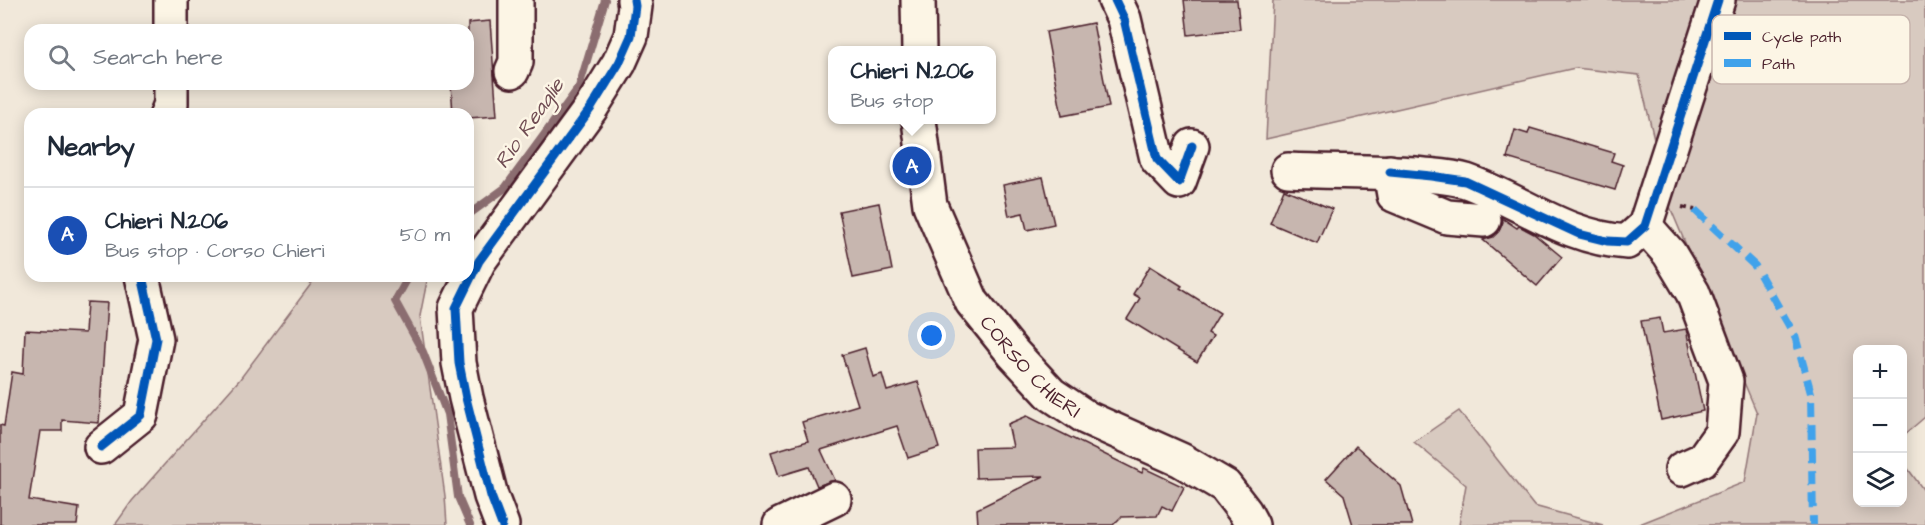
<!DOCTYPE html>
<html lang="en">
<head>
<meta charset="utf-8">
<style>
	:root { --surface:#fff; --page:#f6f6f7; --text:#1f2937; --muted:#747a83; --line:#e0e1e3; --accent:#1f6fb2 }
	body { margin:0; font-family:"Architects Daughter",sans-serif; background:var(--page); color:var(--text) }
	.controls { position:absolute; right:18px; bottom:18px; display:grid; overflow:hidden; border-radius:12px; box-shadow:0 3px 15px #0003 }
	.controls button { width:54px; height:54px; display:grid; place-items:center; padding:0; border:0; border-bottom:2px solid var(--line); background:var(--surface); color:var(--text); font:30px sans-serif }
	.you { position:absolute; left:932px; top:336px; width:21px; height:21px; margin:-15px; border:4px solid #fff; border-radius:50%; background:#1a73e8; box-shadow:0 0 0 9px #1a73e833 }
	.badge { display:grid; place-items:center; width:39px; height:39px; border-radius:50%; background:var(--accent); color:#fff; font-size:20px; font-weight:700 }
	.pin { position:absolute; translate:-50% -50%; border:3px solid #fff; box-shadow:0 2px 6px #0006 }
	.popup { position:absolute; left:828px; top:46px; width:168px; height:78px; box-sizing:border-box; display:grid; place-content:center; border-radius:12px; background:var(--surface); filter:drop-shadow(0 2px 4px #0005); font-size:20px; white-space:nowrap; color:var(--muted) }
	.popup b { font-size:22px; color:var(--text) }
	.popup::after { content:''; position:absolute; left:50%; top:100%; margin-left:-12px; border:12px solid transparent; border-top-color:var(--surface) }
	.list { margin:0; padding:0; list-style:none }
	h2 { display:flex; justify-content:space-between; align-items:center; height:78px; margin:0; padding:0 24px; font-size:26px }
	h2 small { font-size:20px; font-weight:400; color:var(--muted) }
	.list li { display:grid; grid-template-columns:39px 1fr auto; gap:18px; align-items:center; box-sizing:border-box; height:96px; padding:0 24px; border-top:2px solid var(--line) }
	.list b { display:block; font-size:22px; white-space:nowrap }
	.list p { margin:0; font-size:20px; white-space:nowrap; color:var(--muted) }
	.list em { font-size:20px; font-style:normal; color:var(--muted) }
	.icon { flex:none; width:33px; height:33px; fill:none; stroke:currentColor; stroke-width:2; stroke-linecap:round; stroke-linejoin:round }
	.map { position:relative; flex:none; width:1925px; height:525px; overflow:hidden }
	.search { position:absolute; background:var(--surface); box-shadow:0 3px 15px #0003; left:24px; top:24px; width:450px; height:66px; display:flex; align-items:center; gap:15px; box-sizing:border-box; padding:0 21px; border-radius:18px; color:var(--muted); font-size:22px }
	.panel { position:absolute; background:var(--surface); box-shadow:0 3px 15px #0003; left:24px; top:108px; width:450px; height:174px; border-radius:18px }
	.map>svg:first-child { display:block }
	.green { fill:#d8cac0; stroke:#917476; stroke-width:1.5 }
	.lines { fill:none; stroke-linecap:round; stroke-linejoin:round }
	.stream { stroke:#8b6d6f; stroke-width:8 }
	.building { fill:#c7b6af; stroke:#4a1f2b; stroke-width:1.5 }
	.minor-casing { stroke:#4a1f2b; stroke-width:38 }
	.major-casing { stroke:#4a1f2b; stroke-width:38 }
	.path { stroke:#4a1f2b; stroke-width:4; stroke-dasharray:6 4.5; stroke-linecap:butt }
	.minor { stroke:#fcf5e5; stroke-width:33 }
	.major { stroke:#fcf5e5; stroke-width:33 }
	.quiet { stroke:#40a2eb; stroke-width:8; stroke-dasharray:15 8; stroke-linecap:butt }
	.cycleway-casing { stroke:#fcf5e5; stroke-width:13 }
	.cycleway { stroke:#0057b8; stroke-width:9 }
	.labels { text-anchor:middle; stroke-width:5; stroke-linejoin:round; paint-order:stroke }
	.street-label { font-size:20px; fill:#4a1f2b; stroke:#fcf5e5 }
	.water-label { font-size:21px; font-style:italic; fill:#704c53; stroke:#fcf5e5 }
	.key { fill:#fcf5e5; stroke:#c7b5ad; stroke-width:1.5 }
	.key-label { font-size:16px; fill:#4a1f2b }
</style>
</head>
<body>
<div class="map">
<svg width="1925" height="525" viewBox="0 0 1925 525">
	<rect width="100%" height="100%" fill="#f1e8da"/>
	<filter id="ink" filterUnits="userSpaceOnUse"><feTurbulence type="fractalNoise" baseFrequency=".0167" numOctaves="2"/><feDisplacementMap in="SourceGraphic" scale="12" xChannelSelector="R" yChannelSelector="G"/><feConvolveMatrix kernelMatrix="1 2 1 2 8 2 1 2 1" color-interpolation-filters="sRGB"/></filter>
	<g filter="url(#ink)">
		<g class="green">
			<polygon points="1273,0 1925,0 1925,417 1903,436 1902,350 1858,350 1858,502 1902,502 1903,462 1925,492 1925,525 1637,525 1745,482 1757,413 1670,207 1639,75 1575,68 1266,139"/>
			<polygon points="317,276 428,276 420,316 445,496 447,525 115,525 132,501 240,379"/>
			<polygon points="1459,411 1534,506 1603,525 1459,525 1466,485 1414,442"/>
		</g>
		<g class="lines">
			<g class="stream">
				<polyline points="468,215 505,188 579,87 605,0"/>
				<polyline points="409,276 395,301 423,352 447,414 458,497 470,525"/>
			</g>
		</g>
		<g class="building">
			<polygon points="1184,0 1237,0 1240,29 1188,35"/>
			<polygon points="490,21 497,116 468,118 468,114 453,114 451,84 468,84 468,23"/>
			<polygon points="1093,23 1109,107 1062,116 1046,32"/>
			<polygon points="1530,128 1614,153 1611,161 1623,165 1615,190 1507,158 1515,130 1528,134"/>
			<polygon points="1043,177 1054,224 1027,230 1023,213 1009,216 1003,185"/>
			<polygon points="1284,189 1332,209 1317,243 1270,223"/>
			<polygon points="879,203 892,270 853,278 839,211"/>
			<polygon points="1502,218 1517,228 1519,226 1534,234 1562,257 1537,286 1483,240 1493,237 1499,231 1503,222"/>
			<polygon points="1150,266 1182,286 1180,288 1220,313 1208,333 1213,336 1197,362 1127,319 1140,298 1133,294"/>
			<polygon points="87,302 107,303 99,423 62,420 62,431 40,431 29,500 79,508 77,525 0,525 0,425 4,426 12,372 23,374 25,330 85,333"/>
			<polygon points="1660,318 1663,333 1686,329 1703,411 1661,420 1641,321"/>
			<polygon points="865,348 873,377 882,374 887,391 918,382 939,448 908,458 897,426 821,450 835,480 817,486 809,467 779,476 771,452 808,441 802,422 858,405 842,355"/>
			<polygon points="1027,416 1142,473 1144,468 1184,487 1172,511 1162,506 1157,516 1121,517 1113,525 978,525 977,509 1044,476 976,478 975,448 1013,447 1008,424"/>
			<polygon points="1356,446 1401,486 1412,525 1353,525 1344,495 1326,479"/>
		</g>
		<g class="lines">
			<defs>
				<g id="minor">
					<polyline points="171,0 171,30"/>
					<polyline points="1115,0 1124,19 1157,159 1179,182 1192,146"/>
					<polyline points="512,71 516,62 516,0"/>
					<polyline points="167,114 171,104 171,84"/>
					<path d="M1288,170C1331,172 1373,171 1416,174C1432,176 1451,176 1466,181C1522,201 1565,238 1627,242L1645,226L1718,0"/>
					<polyline points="1390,172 1394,195 1447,217 1484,220"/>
					<polyline points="1645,226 1669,253 1693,293 1726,381 1722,432 1702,460 1682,469"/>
					<polyline points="101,447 141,415 156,339 142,276"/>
					<polyline points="502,525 491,496 466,398 459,363 456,308 479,261 591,108 619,63 631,36 635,6 634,0"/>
					<polyline points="780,525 834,499"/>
				</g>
				<g id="major">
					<polyline points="918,0 919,51"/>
					<path id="s1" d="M919,120L930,205L972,302L1013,353L1051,394L1087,418L1181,460L1225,486L1245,512L1252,525"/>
				</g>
			</defs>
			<use href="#minor" class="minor-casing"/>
			<use href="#major" class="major-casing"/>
			<polyline class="path" points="1682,207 1695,210"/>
			<use href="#minor" class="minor"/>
			<use href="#major" class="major"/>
			<polyline class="quiet" points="1695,210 1755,266 1795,336 1811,393 1813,525"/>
			<defs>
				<g id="cycleway">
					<polyline points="1115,0 1124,19 1157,159 1179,182 1192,146"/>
					<polyline points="1390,172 1431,176 1465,181 1579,234 1607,241 1627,242 1645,226 1718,0"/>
					<polyline points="101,447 141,415 156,339 142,276"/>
					<polyline points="502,525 491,496 466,398 459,363 456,308 479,261 591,108 619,63 631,36 635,6 634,0"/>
				</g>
			</defs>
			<use href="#cycleway" class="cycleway-casing"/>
			<use href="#cycleway" class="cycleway"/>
		</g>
	</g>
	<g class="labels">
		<g class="street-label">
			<text dy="7" stroke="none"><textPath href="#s1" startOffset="279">CORSO CHIERI</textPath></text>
		</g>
		<g class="water-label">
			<text transform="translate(529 123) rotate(-55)" y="7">Rio Reaglie</text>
		</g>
	</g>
	<rect x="1712" y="15" width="198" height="69" rx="9" class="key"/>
	<rect x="1724" y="32" width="27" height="8" fill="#0057b8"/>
	<rect x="1724" y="59" width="27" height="8" fill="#40a2eb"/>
	<g class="key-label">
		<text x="1762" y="42">Cycle path</text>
		<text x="1762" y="69">Path</text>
	</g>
</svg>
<div class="controls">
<button>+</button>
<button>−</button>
<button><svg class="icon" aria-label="layers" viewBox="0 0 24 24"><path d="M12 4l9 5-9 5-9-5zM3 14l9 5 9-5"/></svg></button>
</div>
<div class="you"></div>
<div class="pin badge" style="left:912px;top:166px;background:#1a4fb4">A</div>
<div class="popup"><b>Chieri N.206</b>Bus stop</div>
<div class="search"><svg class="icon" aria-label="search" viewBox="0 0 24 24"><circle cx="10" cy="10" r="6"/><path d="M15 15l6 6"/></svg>Search here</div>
<section class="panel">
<h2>Nearby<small></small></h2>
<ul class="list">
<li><span class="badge" style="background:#1a4fb4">A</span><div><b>Chieri N.206</b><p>Bus stop · Corso Chieri</p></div><em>50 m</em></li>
</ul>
</section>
</div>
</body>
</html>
